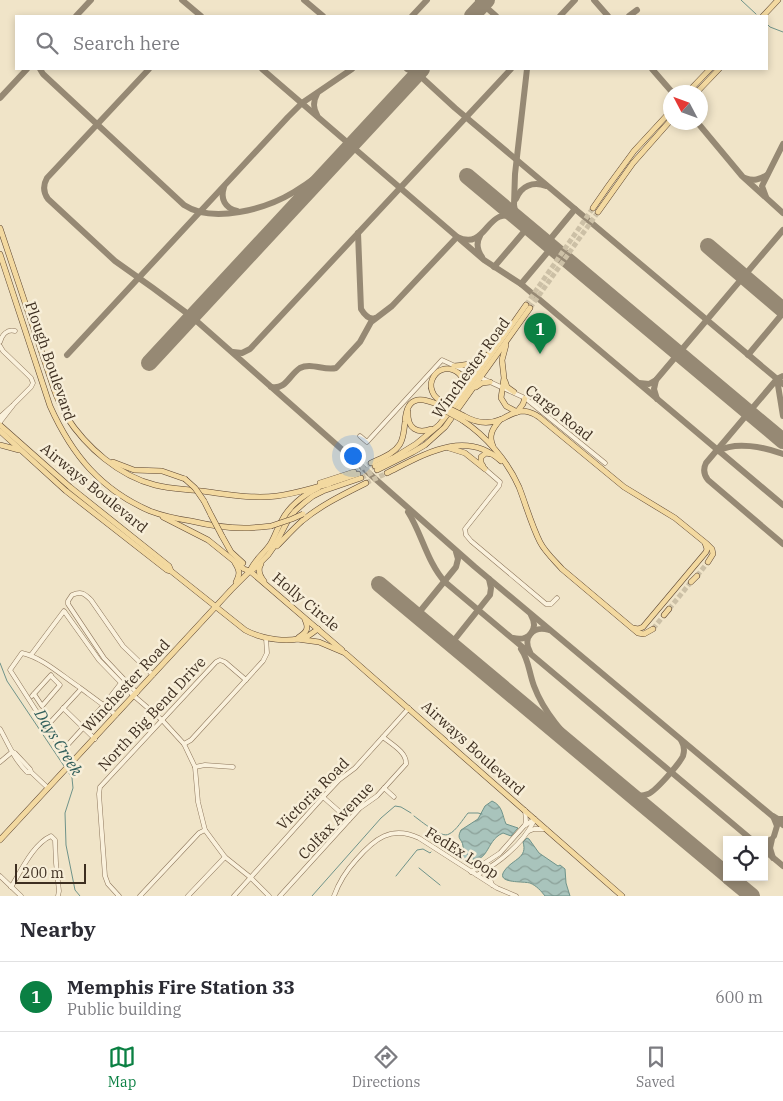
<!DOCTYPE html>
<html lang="en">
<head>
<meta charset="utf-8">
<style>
	:root { --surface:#fff; --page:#f2f2f3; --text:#2b2b33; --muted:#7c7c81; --line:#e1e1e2; --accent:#0b8043 }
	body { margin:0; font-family:"IBM Plex Serif",serif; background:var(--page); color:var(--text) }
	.controls { position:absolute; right:15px; bottom:15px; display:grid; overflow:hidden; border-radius:0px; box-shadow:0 2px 8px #0003 }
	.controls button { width:45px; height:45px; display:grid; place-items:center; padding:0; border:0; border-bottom:1px solid var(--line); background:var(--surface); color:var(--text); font:25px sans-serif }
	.compass { position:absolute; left:663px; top:85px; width:45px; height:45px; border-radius:50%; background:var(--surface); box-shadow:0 2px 8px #0003; rotate:311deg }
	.scale { position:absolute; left:15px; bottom:12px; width:71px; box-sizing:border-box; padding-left:5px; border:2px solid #3d2e20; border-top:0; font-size:14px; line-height:18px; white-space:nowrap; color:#3d2e20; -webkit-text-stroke:4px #f7eed8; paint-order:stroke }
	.you { position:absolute; left:352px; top:455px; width:18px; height:18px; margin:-12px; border:4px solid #fff; border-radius:50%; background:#1a73e8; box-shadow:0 0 0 8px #1a73e833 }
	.badge { display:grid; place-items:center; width:32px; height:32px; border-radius:50%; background:var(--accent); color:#fff; font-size:16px; font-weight:700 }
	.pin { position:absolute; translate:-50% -41px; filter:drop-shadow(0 1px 2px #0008) }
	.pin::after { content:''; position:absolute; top:26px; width:18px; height:15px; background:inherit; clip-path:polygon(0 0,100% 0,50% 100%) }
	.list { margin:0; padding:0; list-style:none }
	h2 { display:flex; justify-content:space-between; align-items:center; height:65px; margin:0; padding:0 20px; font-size:21px }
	h2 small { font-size:16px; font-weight:400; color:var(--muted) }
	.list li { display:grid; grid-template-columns:32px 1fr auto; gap:15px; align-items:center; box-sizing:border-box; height:70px; padding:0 20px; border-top:1px solid var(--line) }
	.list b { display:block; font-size:19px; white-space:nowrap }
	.list p { margin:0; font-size:16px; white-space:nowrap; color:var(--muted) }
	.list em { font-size:16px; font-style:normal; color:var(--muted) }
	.icon { flex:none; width:28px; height:28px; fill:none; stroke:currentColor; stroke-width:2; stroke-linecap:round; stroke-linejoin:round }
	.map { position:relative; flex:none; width:783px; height:896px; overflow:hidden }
	.search { position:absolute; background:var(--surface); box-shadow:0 2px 8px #0003; left:15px; right:15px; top:15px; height:55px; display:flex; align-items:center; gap:12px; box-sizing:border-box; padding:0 18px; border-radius:0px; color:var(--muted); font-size:19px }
	.sheet { height:135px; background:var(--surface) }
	nav { display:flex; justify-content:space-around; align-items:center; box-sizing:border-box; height:70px; border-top:1px solid var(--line); background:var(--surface); font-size:14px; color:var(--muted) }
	nav a { display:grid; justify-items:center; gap:2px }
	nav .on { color:var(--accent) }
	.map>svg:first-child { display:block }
	.water { fill:url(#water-waves); stroke:#6f938a }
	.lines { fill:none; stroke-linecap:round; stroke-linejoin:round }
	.stream { stroke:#6f938a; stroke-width:1 }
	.taxiway { stroke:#968974; stroke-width:6 }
	.runway { stroke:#968974; stroke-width:16 }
	.major-tunnel { stroke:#ccc0a6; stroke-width:5; stroke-dasharray:5 2.5; stroke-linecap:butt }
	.minor-casing { stroke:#8d765c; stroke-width:5 }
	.major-casing { stroke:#5b4430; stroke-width:6 }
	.minor { stroke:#faf1dc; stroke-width:4 }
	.major { stroke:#f3d9a0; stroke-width:5 }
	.major-bridge-casing { stroke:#5b4430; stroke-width:6; stroke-linecap:butt }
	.major-bridge { stroke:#f3d9a0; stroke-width:5 }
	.labels { text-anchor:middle; stroke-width:5; stroke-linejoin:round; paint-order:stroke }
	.street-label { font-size:15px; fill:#3d2e20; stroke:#f7eed8 }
	.water-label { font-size:16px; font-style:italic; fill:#2f5d5a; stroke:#f7eed8 }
</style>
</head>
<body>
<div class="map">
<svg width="783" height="896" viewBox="0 0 783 896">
	<defs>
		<pattern id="water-waves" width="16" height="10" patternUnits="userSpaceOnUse" patternTransform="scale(1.25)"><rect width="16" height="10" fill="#a9c4bc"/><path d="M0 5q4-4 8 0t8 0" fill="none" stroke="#8ba098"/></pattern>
	</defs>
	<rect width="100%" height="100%" fill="#f0e4c8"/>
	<g class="water">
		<path d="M492,801C503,806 502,815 506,824L518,828L511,836L503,833C484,841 491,866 463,859C462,854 464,851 463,846C462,838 456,840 461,830L478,819L485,806Z"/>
		<path d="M527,838L529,839L539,853L558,866L560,865L565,869L566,883L570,896H545C541,891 537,886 530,883C523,881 494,884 505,870C513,859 528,858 523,842Z"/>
	</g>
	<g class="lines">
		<g class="stream">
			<polyline points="741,0 756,14"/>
			<polyline points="767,24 770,27 783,32"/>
			<polyline points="0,663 7,681 64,766"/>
			<polyline points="67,770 72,778 73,788 65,813 66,845 75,890 80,896"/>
			<path d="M414,816C421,821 442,839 449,834C456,831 463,819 468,813H478L482,814"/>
			<polyline points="438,841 440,835"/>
			<polyline points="419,868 440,885"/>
			<polyline points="396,876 417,850 423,849 430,853 431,852"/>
			<polyline points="312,896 381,818 395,806 401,807 411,813"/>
		</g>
		<g class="taxiway">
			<polyline points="182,0 201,16"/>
			<polyline points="304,0 323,16"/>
			<polyline points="478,0 496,16"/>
			<polyline points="594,0 608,16"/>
			<polyline points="76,16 91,0"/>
			<polyline points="412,16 427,0"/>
			<polyline points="560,16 575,0"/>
			<polyline points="629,16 637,10"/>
			<path d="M40,69L43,74L184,205C213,224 266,209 294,192C311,182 326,170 340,157"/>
			<path d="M149,69L47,178C43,185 43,192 48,199L115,261L153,288L192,317L475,567L783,825"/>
			<polyline points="262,69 484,260 521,284 783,505"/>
			<polyline points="407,69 418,74 455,108 783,384"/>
			<polyline points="652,69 672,92"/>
			<polyline points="0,98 27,69"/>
			<path d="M317,115C313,108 313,101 317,94"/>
			<polyline points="697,122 742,176 783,213"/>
			<path d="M745,178C754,181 759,180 767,175"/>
			<path d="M224,187C220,199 225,208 237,211"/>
			<polyline points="766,197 762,186 783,144"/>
			<path d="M516,199C521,186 533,181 546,186"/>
			<polyline points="518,218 515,211 514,205 515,174 527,69"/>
			<path d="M358,233L361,309C364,314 369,320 375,318"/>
			<path d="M480,236C476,243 477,250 482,257"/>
			<polyline points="547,243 575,209"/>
			<polyline points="494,267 528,227"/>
			<polyline points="521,284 552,247"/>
			<polyline points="233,352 242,353 250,349 511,69"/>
			<polyline points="67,355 288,117 302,103 352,69"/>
			<polyline points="748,355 783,313"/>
			<path d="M783,376L777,379L706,463C703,469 704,475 708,480L783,544"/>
			<polyline points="777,379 783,416"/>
			<polyline points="656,380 783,230"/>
			<polyline points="639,383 649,384 656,380 654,389 657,399"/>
			<path d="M271,387C286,390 289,375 300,368C311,362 324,371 336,368L360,342L371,322L392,306L457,237C489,252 485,202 519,219"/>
			<path d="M718,451C736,441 764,447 783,454"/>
			<path d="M408,512C422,534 427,562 445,582L752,840"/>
			<polyline points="417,615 456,567 458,559 456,552"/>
			<path d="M513,638C529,642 539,629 531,615"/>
			<polyline points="451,644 490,595 491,588 489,579"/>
			<path d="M521,649C529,660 529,673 534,686C544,713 564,734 584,755"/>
			<path d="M530,652C522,638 533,625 549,630"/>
			<path d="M629,793C635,796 641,797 648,794C656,791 679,764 683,756C685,750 684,745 681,740"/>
			<polyline points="774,836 777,826 773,816 778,819 783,819"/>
			<polyline points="764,843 772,839 770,848 773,858"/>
			<polyline points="764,850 783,866"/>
		</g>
		<g class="runway">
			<polyline points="472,16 487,0"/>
			<polyline points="467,176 783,441"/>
			<polyline points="708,246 783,310"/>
			<polyline points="149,363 422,69"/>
			<polyline points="379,584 727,875"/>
			<polyline points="729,877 752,896"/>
		</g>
		<g class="major-tunnel">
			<polyline points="526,305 593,208"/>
			<polyline points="530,308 598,212"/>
			<polyline points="354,472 371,463"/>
			<polyline points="358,474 375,466"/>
			<polyline points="361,478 377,470"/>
			<polyline points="366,483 387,473"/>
			<polyline points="697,576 708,562"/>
			<polyline points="669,609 691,582"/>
			<polyline points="653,629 664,615"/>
		</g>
		<defs>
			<g id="minor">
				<path d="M0,342C2,335 7,329 15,331"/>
				<polyline points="0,346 3,351 27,374 31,378 33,383 31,387 14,404 0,422"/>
				<polyline points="0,417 12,406"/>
				<polyline points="360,436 367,442 442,360 525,398 605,463"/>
				<polyline points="485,469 500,482 499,486 465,529 466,535 471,541 546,604 551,604 557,598"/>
				<polyline points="31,655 64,611 99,660 134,696 162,720 184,744 195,767 198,802 205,830 225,857 250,877 269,896"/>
				<path d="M137,693L104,658L68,604V601L72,595C81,591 84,593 91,600L123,646L153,675"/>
				<polyline points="34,694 42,706 60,685 51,676"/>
				<polyline points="32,696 51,675"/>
				<polyline points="63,708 95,739"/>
				<path d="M116,715C104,705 91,696 79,687C61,675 43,658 22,653L10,670L62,751L104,705L121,683"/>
				<polyline points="47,726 81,689"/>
				<path d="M0,729C9,745 14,759 27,772H31L48,788"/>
				<polyline points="184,744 191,740 263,661 267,653 266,638"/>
				<polyline points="12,752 15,753 30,769 31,772"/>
				<polyline points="0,762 12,752"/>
				<polyline points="195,767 205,765 233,767"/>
				<polyline points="384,788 394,797"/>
				<polyline points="323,797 349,820"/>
				<polyline points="525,810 526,821 525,825"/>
				<polyline points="529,831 534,829 546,829"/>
				<polyline points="491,868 489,876 492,885"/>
				<polyline points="471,872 500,853 524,826 535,819"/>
				<path d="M477,875C500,862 522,845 534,821"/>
				<polyline points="0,876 21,896"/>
				<path d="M11,887C21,871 33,844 51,836L55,840L56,863L59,891L58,896"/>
				<polyline points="119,896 108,884 105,876 99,794 100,787 216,662 220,660 225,662 246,680"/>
				<polyline points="140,896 199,833 205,830"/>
				<polyline points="188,896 225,857"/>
				<polyline points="234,896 323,797 339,780 355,768 409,708"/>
				<path d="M280,896L349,820L360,808L377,796L406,764C407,752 391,744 383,737"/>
				<path d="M334,896C339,882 346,871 356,860C374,839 391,825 419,838L497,888L516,896"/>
			</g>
			<g id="major">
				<polyline points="763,16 778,0"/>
				<polyline points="688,92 710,69"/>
				<polyline points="697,92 719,69"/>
				<polyline points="593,208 609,185 634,151 670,112"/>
				<polyline points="598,212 633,163 670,121"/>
				<path d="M0,228L55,392C58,400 62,408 66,416C86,447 119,476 155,485C170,489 185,489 201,491C226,494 251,499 277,496C294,494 312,488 329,484"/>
				<path d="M0,254L50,406C72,455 101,490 150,511C163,516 178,519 191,521C208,525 226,528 244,528C253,528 262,527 271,526"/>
				<polyline points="506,345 502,360 504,378 501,398 506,406 517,412"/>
				<path d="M454,366C468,365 479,363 490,353"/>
				<polyline points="505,381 507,387 514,392"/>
				<polyline points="476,387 482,383 490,382"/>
				<path d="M446,405C442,402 437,399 434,395C431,390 430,385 432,380C440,359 471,370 462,393"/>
				<path d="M408,412C407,429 418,434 431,429"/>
				<polyline points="517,412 523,404 525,398"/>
				<path d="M464,416C476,423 488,425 502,419C509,415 516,411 524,411C530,412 535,414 539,417L624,487L675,518L707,544L712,549L713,554L708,562"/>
				<path d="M462,420C486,436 507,460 519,487C526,505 531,524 540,542C545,552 555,561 562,569L638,633L644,634L653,629"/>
				<polyline points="0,425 70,487 169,566 171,571"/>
				<path d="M0,431L66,491L167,570L171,571L245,630C261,639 290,644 308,636C311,634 315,631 318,629"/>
				<polyline points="0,445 19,450"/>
				<path d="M493,446C488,435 493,428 500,420"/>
				<polyline points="449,448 465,453 485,469"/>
				<polyline points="113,462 134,470 162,471 185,479"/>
				<path d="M371,463C381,458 394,454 400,444C404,437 404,429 405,422C407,387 430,402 450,409"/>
				<polyline points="375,466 395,457 416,444 439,425 459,400 526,305"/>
				<polyline points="483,466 481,463 481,457 486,453 491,454"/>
				<polyline points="377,470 413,452 425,445 445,427 530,308"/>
				<path d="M387,473C423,455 465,428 501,461"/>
				<polyline points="320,483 354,472"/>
				<polyline points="328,484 358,474"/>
				<polyline points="204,501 211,515"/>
				<polyline points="163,517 208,540 244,569 250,571 342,650"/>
				<polyline points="222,536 231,552 243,563"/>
				<path d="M277,546C285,538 293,529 302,521C321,505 344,494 366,483"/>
				<path d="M235,563C240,571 240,574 236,582"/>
				<path d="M261,564C257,570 260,576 264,581"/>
				<path d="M250,571C254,560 265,553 271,543C275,536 277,529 281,522C288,507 303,495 318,488"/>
				<polyline points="691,582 697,576"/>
				<polyline points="664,615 669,609"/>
				<polyline points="633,628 638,629 643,627 706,552 707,549 705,543"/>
				<path d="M299,637C307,632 309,628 305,620"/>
				<polyline points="297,639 319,642 345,653 622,896"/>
				<polyline points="0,840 231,590 250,571 255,568 268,555 275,545 288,520 295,511 304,503 313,496 323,491 361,478"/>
			</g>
		</defs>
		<use href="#minor" class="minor-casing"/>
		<use href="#major" class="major-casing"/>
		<use href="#minor" class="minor"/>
		<use href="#major" class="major"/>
		<defs>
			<g id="major-bridge">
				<polyline points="450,409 464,416"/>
				<polyline points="444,410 462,420"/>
				<polyline points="185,479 195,488 204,501"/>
				<polyline points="211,515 222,536"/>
				<polyline points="271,526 292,519 303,514"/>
			</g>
		</defs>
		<use href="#major-bridge" class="major-bridge-casing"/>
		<use href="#major-bridge" class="major-bridge"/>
	</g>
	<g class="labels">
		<g class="street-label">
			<text transform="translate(50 361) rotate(71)" y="5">Plough Boulevard</text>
			<text transform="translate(471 368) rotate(-54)" y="5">Winchester Road</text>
			<text transform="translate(559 413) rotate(38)" y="5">Cargo Road</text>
			<text transform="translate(94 488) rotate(39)" y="5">Airways Boulevard</text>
			<text transform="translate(306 602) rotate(40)" y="5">Holly Circle</text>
			<text transform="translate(126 686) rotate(-47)" y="5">Winchester Road</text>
			<text transform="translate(152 714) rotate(-47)" y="5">North Big Bend Drive</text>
			<text transform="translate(473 748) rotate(42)" y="5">Airways Boulevard</text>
			<text transform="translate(313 794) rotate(-45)" y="5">Victoria Road</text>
			<text transform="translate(336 821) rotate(-46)" y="5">Colfax Avenue</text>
			<text transform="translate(462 853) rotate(32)" y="5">FedEx Loop</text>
		</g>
		<g class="water-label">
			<text transform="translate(59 742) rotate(58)" y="6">Days Creek</text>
		</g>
	</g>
</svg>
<div class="controls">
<button><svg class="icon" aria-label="locate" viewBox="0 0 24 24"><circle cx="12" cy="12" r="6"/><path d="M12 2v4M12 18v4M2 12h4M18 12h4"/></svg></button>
</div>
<svg class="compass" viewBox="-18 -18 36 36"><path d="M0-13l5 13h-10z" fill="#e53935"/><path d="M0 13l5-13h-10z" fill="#7c7c81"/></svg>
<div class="scale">200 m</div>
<div class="you"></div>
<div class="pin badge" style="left:540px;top:354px">1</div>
<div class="search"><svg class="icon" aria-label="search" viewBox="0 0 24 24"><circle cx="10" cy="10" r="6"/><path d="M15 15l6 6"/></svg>Search here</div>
</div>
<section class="sheet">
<h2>Nearby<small></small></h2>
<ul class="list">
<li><span class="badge">1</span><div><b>Memphis Fire Station 33</b><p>Public building</p></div><em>600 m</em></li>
</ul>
</section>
<nav>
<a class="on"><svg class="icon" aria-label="map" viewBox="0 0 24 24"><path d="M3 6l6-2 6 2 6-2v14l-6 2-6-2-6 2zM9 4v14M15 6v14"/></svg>Map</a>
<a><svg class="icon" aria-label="directions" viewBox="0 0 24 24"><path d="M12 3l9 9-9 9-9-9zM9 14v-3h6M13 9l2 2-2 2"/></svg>Directions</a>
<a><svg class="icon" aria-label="saved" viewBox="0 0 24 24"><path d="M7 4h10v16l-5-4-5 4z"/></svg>Saved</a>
</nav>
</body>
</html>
